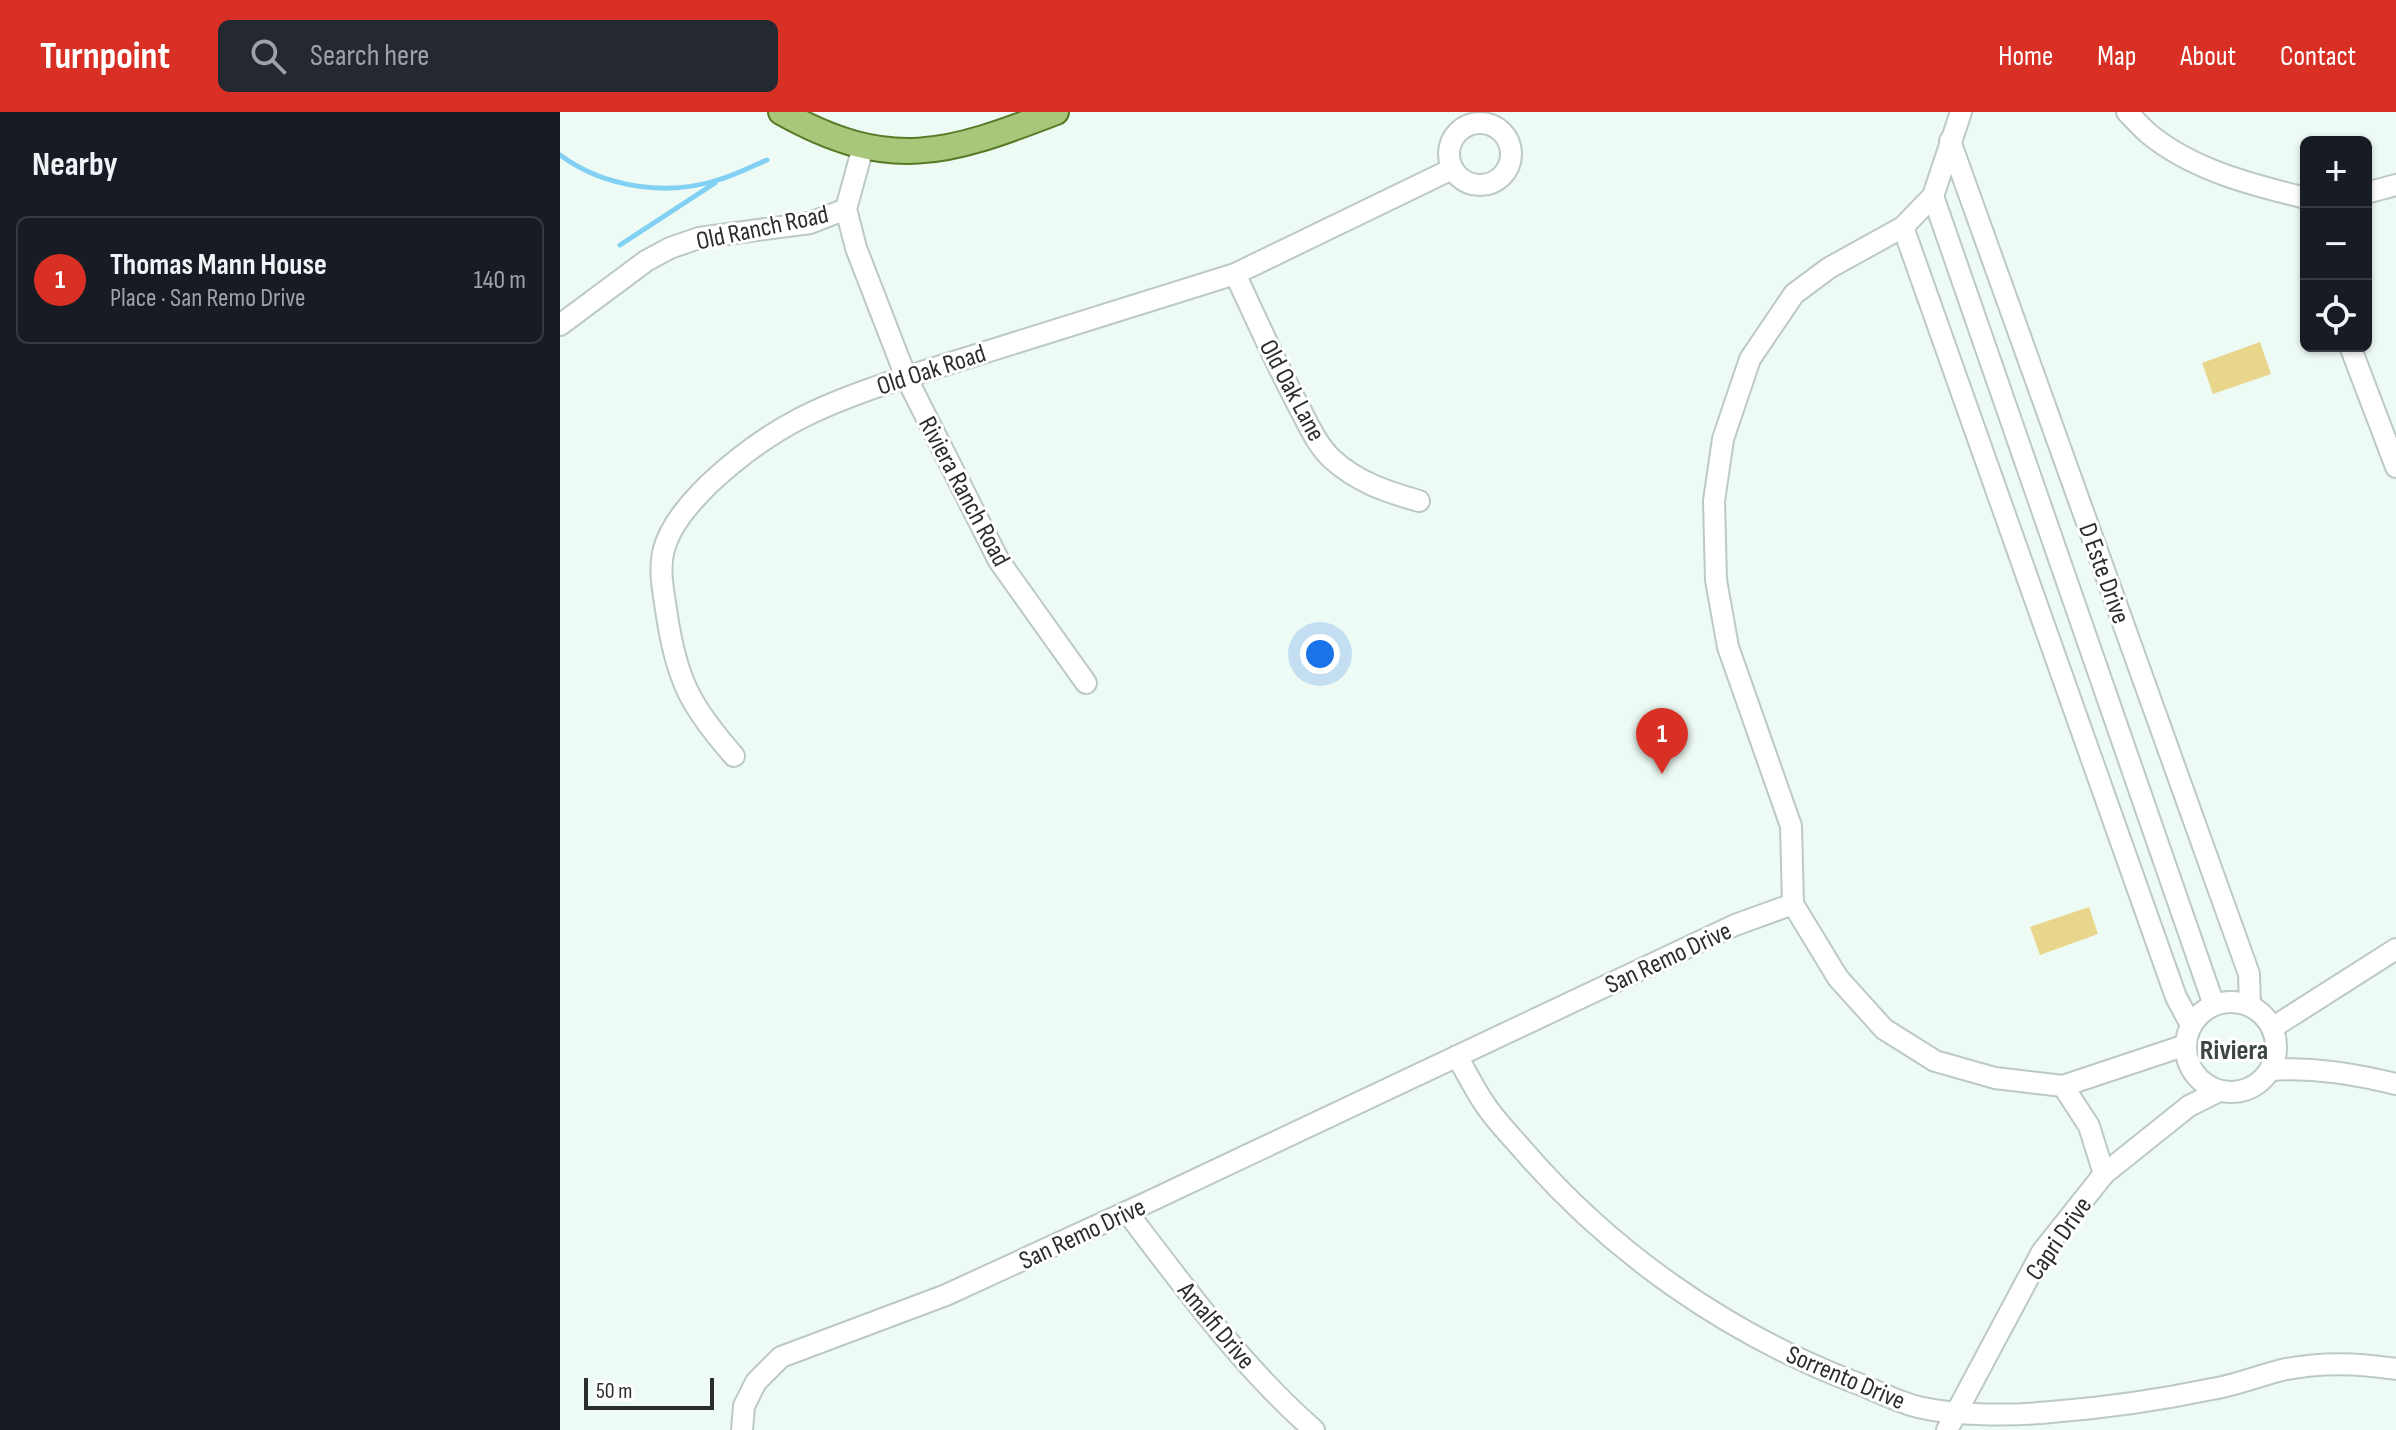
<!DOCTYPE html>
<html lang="en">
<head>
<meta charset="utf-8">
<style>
	:root { --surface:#171b24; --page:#242831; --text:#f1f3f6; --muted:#9ea1a6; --line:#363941; --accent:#d93025 }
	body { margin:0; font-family:"Sofia Sans Condensed",sans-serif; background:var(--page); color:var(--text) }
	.controls { position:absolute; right:24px; top:24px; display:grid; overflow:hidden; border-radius:12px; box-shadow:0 2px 6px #0004 }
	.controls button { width:72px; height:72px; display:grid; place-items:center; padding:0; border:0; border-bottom:2px solid var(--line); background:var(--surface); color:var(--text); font:40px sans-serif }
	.scale { position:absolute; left:24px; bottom:20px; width:130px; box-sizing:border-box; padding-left:8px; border:4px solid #2a2e2c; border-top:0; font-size:22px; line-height:28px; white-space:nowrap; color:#2a2e2c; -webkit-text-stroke:6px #fff; paint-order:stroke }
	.you { position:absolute; left:760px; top:542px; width:28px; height:28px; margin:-20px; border:6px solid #fff; border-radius:50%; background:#1a73e8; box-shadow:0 0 0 12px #1a73e833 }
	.badge { display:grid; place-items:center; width:52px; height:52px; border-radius:50%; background:var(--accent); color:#fff; font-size:26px; font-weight:700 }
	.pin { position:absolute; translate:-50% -66px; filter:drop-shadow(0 2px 4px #0008) }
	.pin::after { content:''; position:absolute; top:42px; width:28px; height:24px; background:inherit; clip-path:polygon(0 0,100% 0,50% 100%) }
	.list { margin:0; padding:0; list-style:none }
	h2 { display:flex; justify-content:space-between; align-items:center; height:104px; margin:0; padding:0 32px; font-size:34px }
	h2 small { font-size:26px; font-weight:400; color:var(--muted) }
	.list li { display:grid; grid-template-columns:52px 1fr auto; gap:24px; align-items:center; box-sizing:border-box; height:128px; margin:0 16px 16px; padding:0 16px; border:2px solid var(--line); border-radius:12px }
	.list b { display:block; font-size:30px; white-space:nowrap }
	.list p { margin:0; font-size:26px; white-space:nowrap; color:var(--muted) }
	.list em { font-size:26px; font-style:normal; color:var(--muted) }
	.icon { flex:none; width:44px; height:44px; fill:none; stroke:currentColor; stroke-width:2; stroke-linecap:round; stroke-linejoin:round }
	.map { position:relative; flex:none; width:1836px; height:1318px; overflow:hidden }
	header { display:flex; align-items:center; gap:48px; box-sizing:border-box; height:112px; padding:0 40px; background:var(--accent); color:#fff }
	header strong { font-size:38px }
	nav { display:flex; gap:44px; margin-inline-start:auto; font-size:28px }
	.search { width:560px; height:72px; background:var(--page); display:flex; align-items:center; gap:20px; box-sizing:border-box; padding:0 28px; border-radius:12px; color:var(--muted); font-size:30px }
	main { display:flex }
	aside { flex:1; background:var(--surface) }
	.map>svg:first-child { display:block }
	.green { fill:#e8d68c }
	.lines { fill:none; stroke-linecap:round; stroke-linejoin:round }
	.stream { stroke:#82d1f5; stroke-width:5 }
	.minor-casing { stroke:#bdc9c3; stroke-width:24 }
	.major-casing { stroke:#587925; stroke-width:28 }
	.minor { stroke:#fff; stroke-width:20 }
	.major { stroke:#a9c77a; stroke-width:24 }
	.labels { text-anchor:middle; stroke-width:6; stroke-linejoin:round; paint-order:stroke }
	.street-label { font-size:26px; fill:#2a2e2c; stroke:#fff }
	.neighbourhood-label { font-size:28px; font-weight:bold; fill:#3c4540; stroke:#fff }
</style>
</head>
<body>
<header>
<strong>Turnpoint</strong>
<div class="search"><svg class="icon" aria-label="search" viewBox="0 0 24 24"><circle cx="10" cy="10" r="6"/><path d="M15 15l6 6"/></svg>Search here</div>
<nav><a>Home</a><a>Map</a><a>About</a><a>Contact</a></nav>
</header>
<main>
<aside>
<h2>Nearby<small></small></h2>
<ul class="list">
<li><span class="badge">1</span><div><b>Thomas Mann House</b><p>Place · San Remo Drive</p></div><em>140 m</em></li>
</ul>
</aside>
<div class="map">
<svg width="1836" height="1318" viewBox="0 0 1836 1318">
	<rect width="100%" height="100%" fill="#eefbf4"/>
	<g class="green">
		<polygon points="1700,230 1711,262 1653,282 1642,251"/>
		<polygon points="1529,795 1538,822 1480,843 1470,815"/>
	</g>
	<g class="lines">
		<g class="stream">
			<path d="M0,43C45,76 108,85 161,67C177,62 192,54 207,48"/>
			<polyline points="60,133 155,71"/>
		</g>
		<defs>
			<g id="minor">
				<path d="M1567,0C1574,7 1581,15 1589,22C1633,58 1692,73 1746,86"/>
				<circle cx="920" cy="42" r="31"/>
				<polyline points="1390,29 1689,862 1690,894"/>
				<polyline points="303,35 286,97 296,136 346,265 439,449 526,571"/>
				<polyline points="1806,81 1836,73"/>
				<polyline points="1373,84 1654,893"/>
				<polyline points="1343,115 1616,885 1631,913"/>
				<path d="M675,162C696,206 716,252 739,295C748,312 757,333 772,347C797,370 827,380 859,389"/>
				<polyline points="0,213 86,149 110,136 139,126 250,111 286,97"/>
				<polyline points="1790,234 1836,355"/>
				<path d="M174,644C131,595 117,569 107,504C104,482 98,459 104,437C111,412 131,390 149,372C212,313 265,291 346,265L675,162L892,57"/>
				<polyline points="1233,792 1231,714 1168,535 1156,468 1154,389 1163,327 1190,247 1234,182 1269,156 1343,115 1373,84 1401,0"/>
				<polyline points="1233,792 1278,866 1324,917 1375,949 1435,966 1503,974 1626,933"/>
				<circle cx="1671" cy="935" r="45"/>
				<polyline points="1712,916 1836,837"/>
				<path d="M897,944C906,960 914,976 924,991C935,1008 950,1023 963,1038C1051,1140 1165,1220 1291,1269C1313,1277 1335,1289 1358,1295C1397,1304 1451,1304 1491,1300C1545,1296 1599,1288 1652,1277C1676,1273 1698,1264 1722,1258C1759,1250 1799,1251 1836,1257"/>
				<path d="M1711,958C1754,955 1794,962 1836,972"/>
				<polyline points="1503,974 1529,1014 1544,1062"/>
				<path d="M567,1100C625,1176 682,1255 754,1318"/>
				<polyline points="182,1318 184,1294 196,1270 221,1245 386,1183 584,1092 1175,813 1233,792"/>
				<polyline points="1387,1318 1482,1140 1544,1062 1629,994 1659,979"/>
			</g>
			<path id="major" d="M221,0C330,61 387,42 496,0"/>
		</defs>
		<use href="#minor" class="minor-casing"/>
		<use href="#major" class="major-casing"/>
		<use href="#minor" class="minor"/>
		<use href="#major" class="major"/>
	</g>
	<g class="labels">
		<g class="street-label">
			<text transform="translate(202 115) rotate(-12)" y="9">Old Ranch Road</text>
			<text transform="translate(371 257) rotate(-18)" y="9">Old Oak Road</text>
			<text transform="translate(733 278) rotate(62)" y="9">Old Oak Lane</text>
			<text transform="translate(405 379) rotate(62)" y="9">Riviera Ranch Road</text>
			<text transform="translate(1545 461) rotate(70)" y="9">D Este Drive</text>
			<text transform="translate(1108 845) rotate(-25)" y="9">San Remo Drive</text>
			<text transform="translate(522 1121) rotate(-25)" y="9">San Remo Drive</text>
			<text transform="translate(1498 1126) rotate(-55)" y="9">Capri Drive</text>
			<text transform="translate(657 1213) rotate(50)" y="9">Amalfi Drive</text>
			<text transform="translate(1286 1265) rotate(23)" y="9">Sorrento Drive</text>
		</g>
		<g class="neighbourhood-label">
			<text x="1674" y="947">Riviera</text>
		</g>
	</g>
</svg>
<div class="controls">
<button>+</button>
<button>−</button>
<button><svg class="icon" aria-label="locate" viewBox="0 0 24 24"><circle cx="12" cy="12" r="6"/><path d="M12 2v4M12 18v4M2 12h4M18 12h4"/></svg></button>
</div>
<div class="scale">50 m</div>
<div class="you"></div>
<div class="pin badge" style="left:1102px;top:662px">1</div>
</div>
</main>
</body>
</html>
